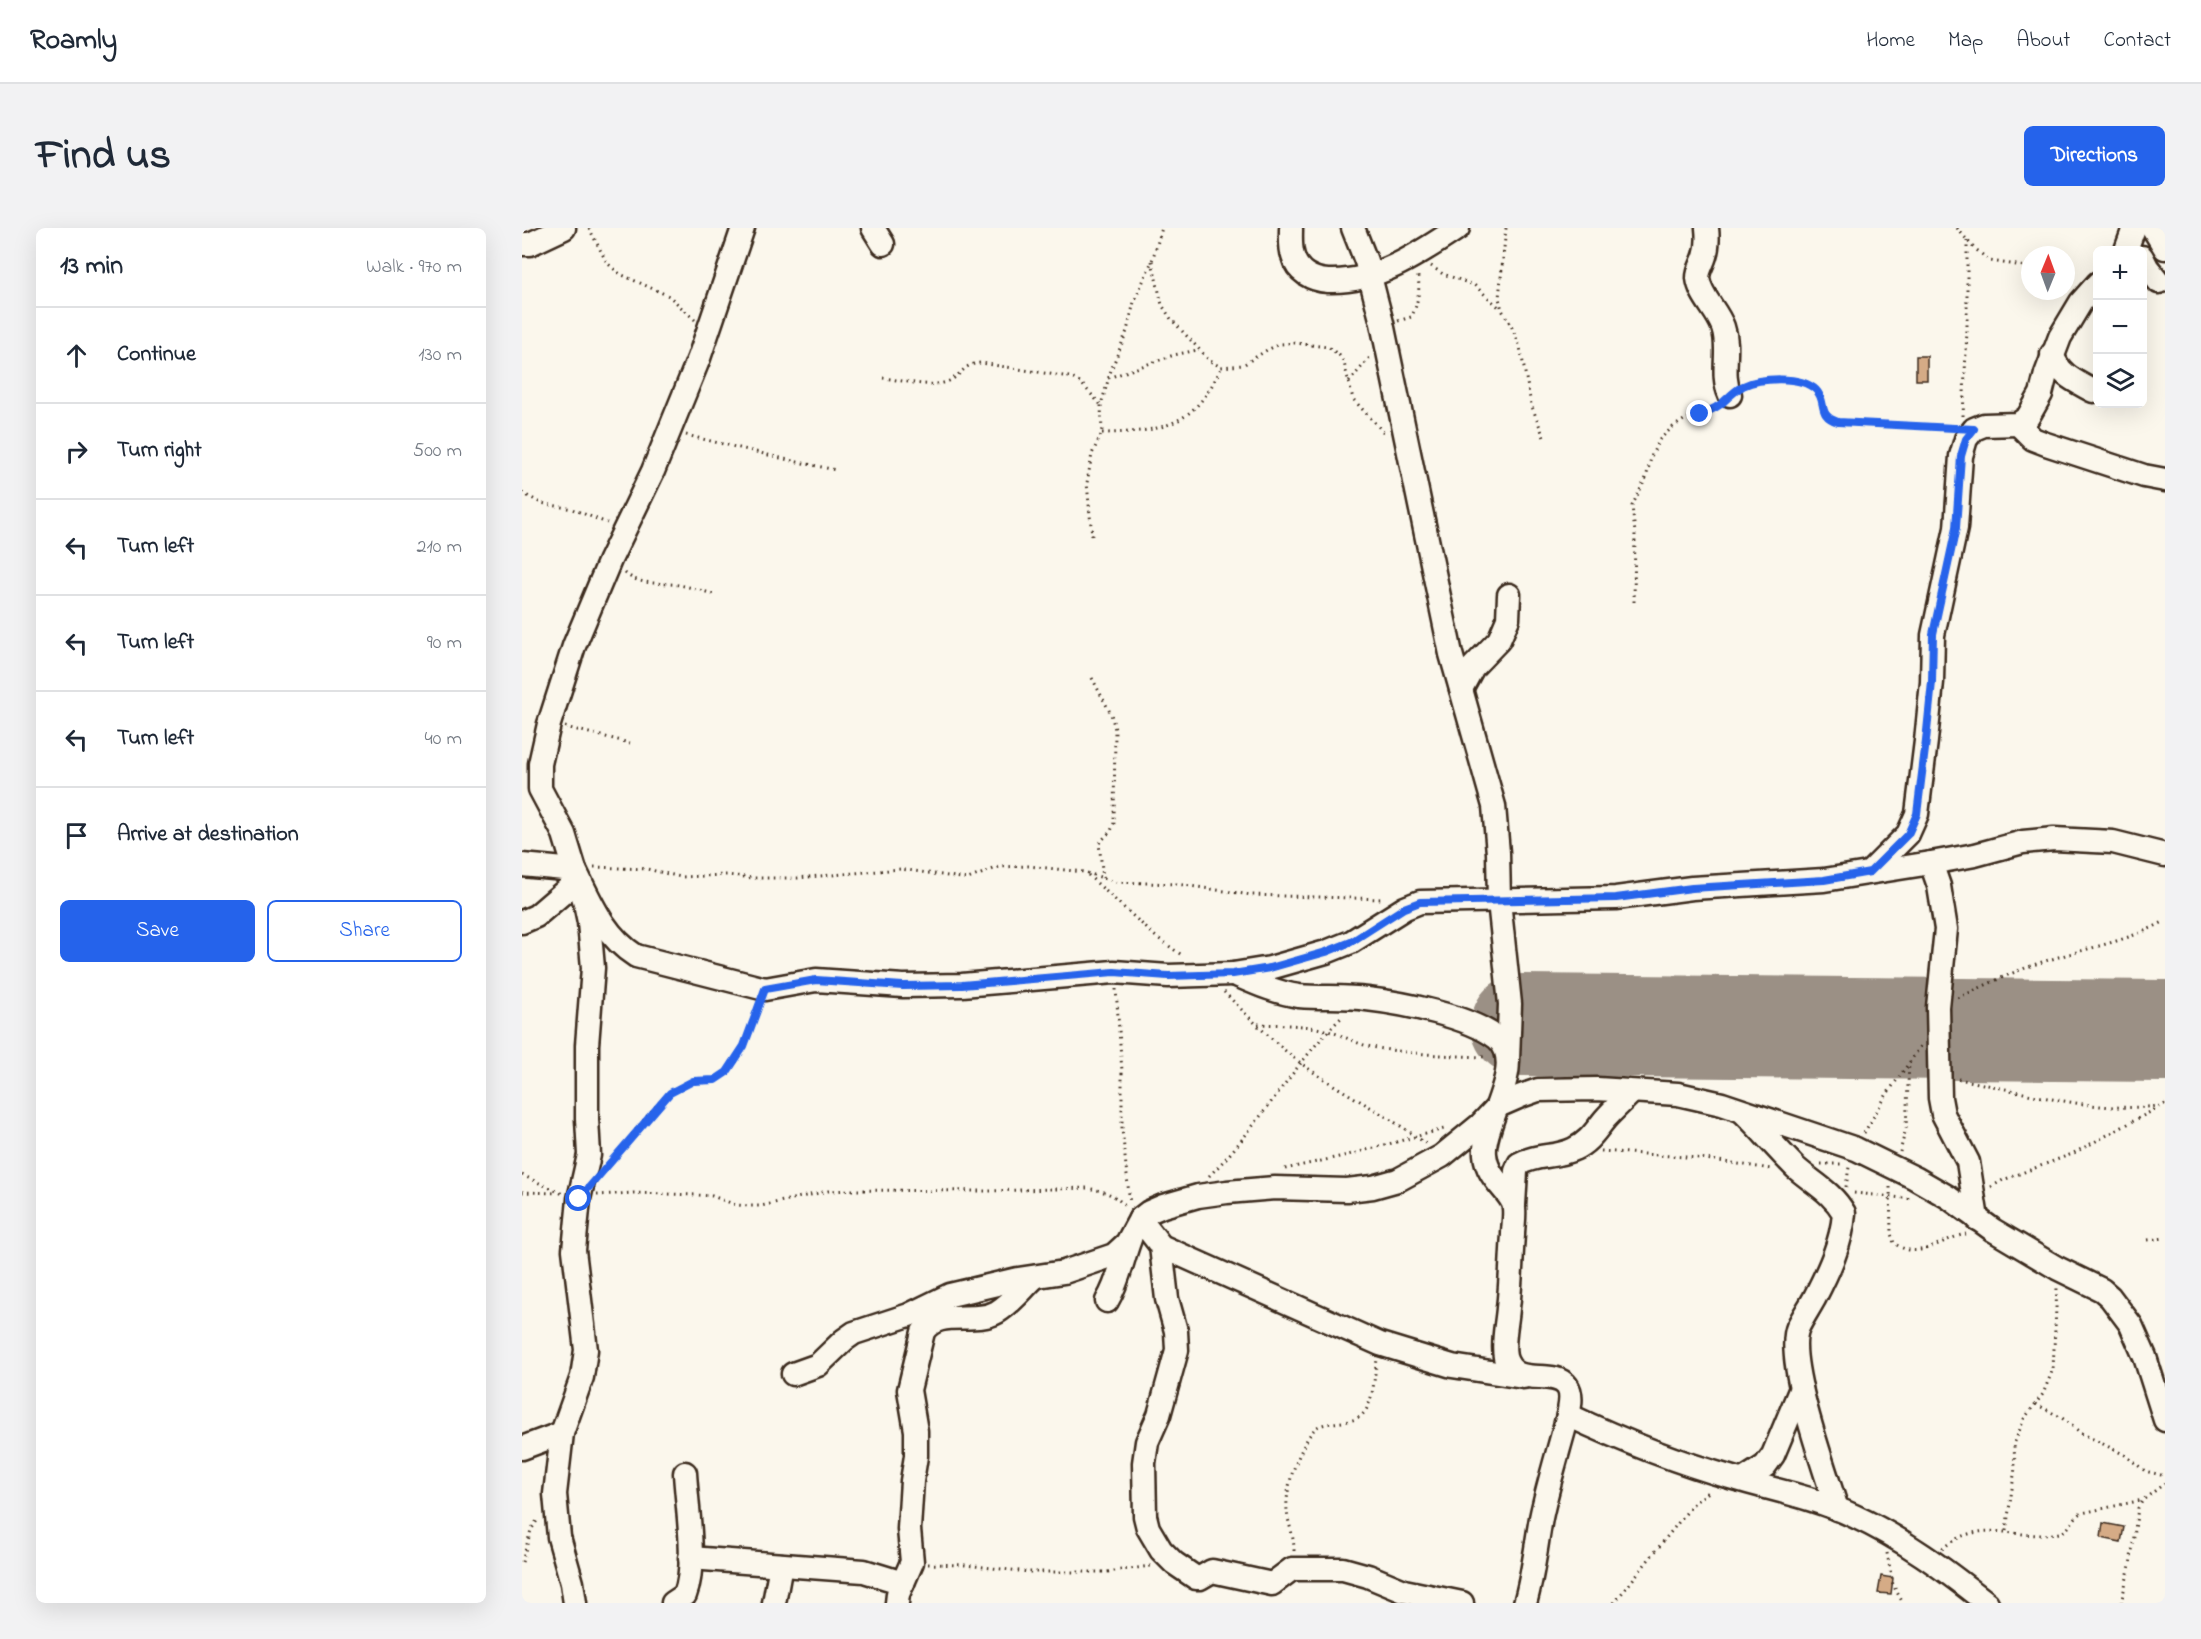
<!DOCTYPE html>
<html lang="en">
<head>
<meta charset="utf-8">
<style>
	:root { --surface:#fff; --page:#f2f2f3; --text:#1f2937; --muted:#747a83; --line:#e0e1e3; --accent:#2563eb }
	body { margin:0; font-family:"Indie Flower",sans-serif; background:var(--page); color:var(--text) }
	.controls { position:absolute; right:18px; top:18px; display:grid; overflow:hidden; border-radius:9px; box-shadow:0 6px 24px #0002 }
	.controls button { width:54px; height:54px; display:grid; place-items:center; padding:0; border:0; border-bottom:2px solid var(--line); background:var(--surface); color:var(--text); font:30px sans-serif }
	.compass { position:absolute; left:1499px; top:18px; width:54px; height:54px; border-radius:50%; background:var(--surface); box-shadow:0 6px 24px #0002; rotate:1deg }
	.stop { position:absolute; width:18px; height:18px; margin:-14px; border:4px solid #2563eb; border-radius:50%; background:#fff }
	.stop.end { background:#2563eb; border-color:#fff; box-shadow:0 2px 6px #0008 }
	.list { margin:0; padding:0; list-style:none }
	h2 { display:flex; justify-content:space-between; align-items:center; height:78px; margin:0; padding:0 24px; font-size:26px }
	h2 small { font-size:20px; font-weight:400; color:var(--muted) }
	.list li { display:grid; grid-template-columns:39px 1fr auto; gap:18px; align-items:center; box-sizing:border-box; height:96px; padding:0 24px; border-top:2px solid var(--line) }
	.list b { display:block; font-size:22px; white-space:nowrap }
	.list em { font-size:20px; font-style:normal; color:var(--muted) }
	.actions { display:flex; gap:12px; padding:18px 24px }
	.actions a { flex:1; padding:14px 0; border:2px solid var(--accent); border-radius:9px; text-align:center; font-size:21px; color:var(--accent) }
	.actions .main { background:var(--accent); color:#fff }
	.icon { flex:none; width:33px; height:33px; fill:none; stroke:currentColor; stroke-width:2; stroke-linecap:round; stroke-linejoin:round }
	.map { position:relative; flex:none; width:1643px; height:1375px; overflow:hidden; border-radius:9px }
	header { display:flex; align-items:center; gap:36px; box-sizing:border-box; height:84px; padding:0 30px; background:var(--surface); border-bottom:2px solid var(--line) }
	header strong { font-size:28px }
	nav { display:flex; gap:33px; margin-inline-start:auto; font-size:21px }
	.intro { display:flex; align-items:center; justify-content:space-between; box-sizing:border-box; height:144px; padding:0 36px }
	h1 { margin:0; font-size:42px }
	.button { padding:15px 27px; border-radius:9px; background:var(--accent); color:#fff; font-size:21px; font-weight:700 }
	main { display:flex; gap:36px; padding:0 36px }
	aside { flex:1; background:var(--surface); border-radius:9px; box-shadow:0 6px 24px #0002 }
	.map>svg:first-child { display:block }
	.lines { fill:none; stroke-linecap:round; stroke-linejoin:round }
	.runway { stroke:#9b9085; stroke-width:102 }
	.building { fill:#d5ab86; stroke:#3b2a1e; stroke-width:1.5 }
	.minor-casing { stroke:#3b2a1e; stroke-width:27 }
	.path { stroke:#3b2a1e; stroke-width:3; stroke-dasharray:1.5 4.5; stroke-linecap:butt }
	.minor { stroke:#fbf7ec; stroke-width:22 }
	.route { stroke:#2563eb; stroke-width:8 }
</style>
</head>
<body>
<header>
<strong>Roamly</strong>
<nav><a>Home</a><a>Map</a><a>About</a><a>Contact</a></nav>
</header>
<div class="intro"><h1>Find us</h1><a class="button">Directions</a></div>
<main>
<aside>
<h2>13 min<small>Walk · 970 m</small></h2>
<ul class="list">
<li><svg class="icon" aria-label="ahead" viewBox="0 0 24 24"><path d="M12 20V5M6 11l6-6 6 6"/></svg><div><b>Continue</b></div><em>130 m</em></li>
<li><svg class="icon" aria-label="right" viewBox="0 0 24 24"><path d="M7 20v-9h11M14 6l5 5-5 5"/></svg><div><b>Turn right</b></div><em>500 m</em></li>
<li><svg class="icon" aria-label="left" viewBox="0 0 24 24"><path d="M17 20v-9H6M10 6l-5 5 5 5"/></svg><div><b>Turn left</b></div><em>210 m</em></li>
<li><svg class="icon" aria-label="left" viewBox="0 0 24 24"><path d="M17 20v-9H6M10 6l-5 5 5 5"/></svg><div><b>Turn left</b></div><em>90 m</em></li>
<li><svg class="icon" aria-label="left" viewBox="0 0 24 24"><path d="M17 20v-9H6M10 6l-5 5 5 5"/></svg><div><b>Turn left</b></div><em>40 m</em></li>
<li><svg class="icon" aria-label="arrive" viewBox="0 0 24 24"><path d="M6 21V4h12l-3 4 3 4H6"/></svg><div><b>Arrive at destination</b></div></li>
</ul>
<div class="actions"><a class="main">Save</a><a>Share</a></div>
</aside>
<div class="map">
<svg width="1643" height="1375" viewBox="0 0 1643 1375">
	<rect width="100%" height="100%" fill="#fbf7ec"/>
	<filter id="ink" filterUnits="userSpaceOnUse"><feTurbulence type="fractalNoise" baseFrequency=".0167" numOctaves="2"/><feDisplacementMap in="SourceGraphic" scale="12" xChannelSelector="R" yChannelSelector="G"/><feConvolveMatrix kernelMatrix="1 2 1 2 8 2 1 2 1" color-interpolation-filters="sRGB"/></filter>
	<g filter="url(#ink)">
		<g class="lines">
			<polyline class="runway" points="1000,797 1643,803"/>
		</g>
		<g class="building">
			<rect x="1394" y="128" width="11" height="24"/>
			<polygon points="1581,1295 1602,1299 1599,1314 1579,1310"/>
			<polygon points="1359,1348 1371,1350 1369,1366 1356,1365"/>
		</g>
		<g class="lines">
			<defs>
				<g id="minor">
					<polyline points="351,0 361,16"/>
					<path d="M769,0C769,9 768,19 771,28C775,44 790,52 806,53C854,55 897,26 936,0"/>
					<polyline points="831,0 844,33 860,95 929,426 972,578 976,625 977,673 988,776 986,832"/>
					<path d="M1185,0C1186,9 1186,19 1183,28C1181,35 1176,42 1176,50C1178,68 1195,82 1201,99C1209,122 1198,145 1208,167"/>
					<polyline points="1631,0 1643,20"/>
					<polyline points="0,16 8,16 42,0"/>
					<polyline points="1604,22 1612,0"/>
					<polyline points="1620,29 1625,39 1637,54"/>
					<path d="M1530,126C1537,147 1553,153 1571,163"/>
					<polyline points="1496,196 1511,211 1524,216 1622,248 1643,252"/>
					<polyline points="939,461 951,439 977,412 986,391 987,367"/>
					<polyline points="1409,635 1417,658 1424,701 1416,779 1418,870 1421,886 1446,934 1455,991"/>
					<path d="M0,637L53,642C69,674 82,708 114,728L243,761L294,752L381,758L440,757L592,744L646,748L711,746L748,740L804,724L829,714L883,680L898,674L1094,670L1170,660L1302,652L1409,635L1453,627L1501,614L1532,611L1591,614L1643,627"/>
					<polyline points="1348,644 1386,606 1395,586 1404,513 1410,454 1411,407 1434,300 1439,228 1444,211 1452,201 1462,197 1496,196 1506,189 1519,166 1524,146 1538,109 1559,74 1576,55"/>
					<polyline points="0,694 14,688 56,652"/>
					<path d="M712,746C733,755 755,765 777,768C800,770 823,768 845,771C880,775 947,788 975,810C1006,836 960,894 963,926C965,953 991,964 992,980C993,989 991,998 991,1007C989,1032 989,1056 986,1080C985,1095 980,1114 983,1129C992,1162 1031,1139 1045,1158C1053,1169 1045,1190 1042,1202C1034,1231 1025,1261 1019,1290C1014,1318 1011,1348 1003,1375"/>
					<path d="M1222,885C1240,903 1256,922 1274,940C1291,955 1310,964 1322,985C1320,1015 1306,1044 1292,1071C1287,1080 1281,1089 1276,1099C1262,1131 1304,1245 1315,1281"/>
					<path d="M992,977L994,943L997,936C1014,926 1034,930 1052,921C1067,914 1073,903 1083,891C1091,882 1101,873 1110,864"/>
					<polyline points="618,991 639,1018 858,1116 930,1138 1001,1149"/>
					<polyline points="639,1018 645,1071 654,1103 655,1122 637,1187 625,1214 622,1235 623,1288 626,1300 639,1322 652,1335 674,1350 678,1350 690,1343 750,1356 770,1341 821,1341 846,1348 882,1363 940,1375"/>
					<path d="M585,1073C597,1053 600,1032 608,1011"/>
					<polyline points="271,1146 296,1137 322,1112 332,1105 387,1087 428,1067 496,1051 542,1044 592,1027 605,1015 618,991 627,984 641,978 676,968 705,964 753,960 825,962 851,959 876,952 920,928 958,897 976,878 999,868 1016,862 1075,861 1156,866 1200,876 1334,921 1393,950 1426,969 1471,1002 1535,1040 1580,1062 1588,1069 1609,1097 1623,1129 1643,1192"/>
					<path d="M1046,1187C1099,1212 1154,1234 1211,1250C1252,1262 1294,1270 1332,1288C1382,1311 1422,1341 1465,1375"/>
					<polyline points="0,1220 40,1205"/>
					<polyline points="1221,1252 1243,1238 1251,1227 1279,1160"/>
					<polyline points="168,1330 328,1342 342,1343 381,1355"/>
					<polyline points="53,1375 50,1355 37,1309 33,1266 40,1205 60,1149 64,1122 52,1022 57,971 67,927 65,891 65,817 71,740 67,694 63,675 42,606 18,561 18,536 27,496 52,418 88,332 131,243 177,130 221,0"/>
					<path d="M151,1375L163,1367C175,1336 165,1280 163,1245"/>
					<polyline points="252,1375 259,1337"/>
					<path d="M375,1375L376,1366L390,1334L387,1301L390,1253L394,1228V1203L387,1162L401,1104C416,1079 452,1097 475,1084C489,1076 501,1060 513,1049"/>
				</g>
			</defs>
			<use href="#minor" class="minor-casing"/>
			<g class="path">
				<polyline points="67,0 85,35 98,46 147,68 173,92"/>
				<polyline points="984,0 977,70 980,82 989,97 998,119 1009,176 1023,212"/>
				<polyline points="1435,0 1451,19 1468,33 1508,39"/>
				<polyline points="630,33 640,77 649,91 688,133 699,139 721,137 745,122 758,116 773,115 806,119 817,127 822,135 831,171 864,207"/>
				<polyline points="909,38 921,46 952,57 979,81"/>
				<polyline points="1544,49 1554,51"/>
				<path d="M876,93L889,89C896,78 899,57 895,45"/>
				<path d="M361,150C380,152 409,161 427,153C441,146 441,136 459,135L547,149L558,154L579,177"/>
				<polyline points="586,150 652,127 675,122"/>
				<polyline points="827,154 849,128"/>
				<path d="M1222,158C1240,150 1283,146 1296,165C1305,179 1296,187 1316,194L1430,200"/>
				<polyline points="1441,188 1445,102 1445,13"/>
				<path d="M580,205C640,204 672,199 699,140"/>
				<polyline points="164,207 271,233 314,242"/>
				<polyline points="0,265 19,275 50,281 85,295"/>
				<polyline points="570,308 565,255 570,226 580,205 579,177 589,142 605,103 612,74 630,33 640,0"/>
				<path d="M103,345C117,358 139,354 157,357C169,359 181,363 194,367"/>
				<polyline points="1112,374 1113,305 1110,278 1124,250 1130,226 1138,211 1151,199 1162,192 1196,178"/>
				<polyline points="570,450 589,486 593,501 592,595 589,603 577,615 581,650"/>
				<polyline points="43,499 108,515"/>
				<polyline points="72,639 125,641 159,649 205,647 231,650 275,650 379,641 446,651 477,639 506,638 562,644 594,654 655,656 729,667 862,671"/>
				<polyline points="566,647 633,708 661,728"/>
				<polyline points="594,761 600,843 600,901 608,976"/>
				<path d="M702,764C727,789 752,815 780,836C820,865 865,886 904,916"/>
				<path d="M1436,770C1466,756 1498,740 1530,731C1569,719 1607,713 1643,693"/>
				<path d="M736,796C759,797 784,796 806,803C821,807 834,816 850,819C887,826 928,828 966,829"/>
				<path d="M1436,851C1505,864 1566,885 1637,878"/>
				<polyline points="1342,905 1365,866 1399,818"/>
				<polyline points="1079,923 1177,930 1249,941"/>
				<polyline points="1378,924 1384,900 1387,835"/>
				<polyline points="1299,936 1320,936"/>
				<path d="M84,940C105,916 123,887 147,866C166,849 175,857 194,851C217,844 230,796 237,777"/>
				<polyline points="763,941 826,927 922,901"/>
				<polyline points="0,947 41,966"/>
				<path d="M687,948C737,899 771,836 821,788"/>
				<polyline points="1324,959 1327,939"/>
				<path d="M1368,959L1369,1006L1372,1015C1397,1034 1418,1011 1444,1006"/>
				<polyline points="1469,959 1481,952 1550,926 1643,876"/>
				<polyline points="0,964 36,965"/>
				<polyline points="1332,965 1391,971"/>
				<path d="M75,967L112,965L175,967L190,968L214,977L227,978H239L306,963L330,962L465,963L565,960C581,963 594,966 604,980"/>
				<polyline points="1626,1012 1643,1010"/>
				<polyline points="1514,1176 1540,1190 1559,1205 1603,1227 1623,1243 1643,1248"/>
				<polyline points="1484,1303 1493,1240 1492,1216 1502,1191 1521,1166 1531,1141 1535,1060"/>
				<path d="M1420,1321C1459,1287 1495,1314 1537,1305C1549,1303 1549,1290 1560,1285L1621,1272"/>
				<path d="M772,1323C772,1306 766,1297 765,1282C764,1271 767,1257 770,1246C774,1234 786,1203 797,1198C812,1192 834,1198 844,1182C852,1168 852,1148 855,1132"/>
				<polyline points="1365,1325 1371,1357 1381,1375"/>
				<polyline points="0,1334 9,1302 16,1291"/>
				<polyline points="406,1336 443,1337 507,1344 585,1344 629,1338"/>
				<polyline points="1092,1375 1172,1275 1188,1263"/>
				<polyline points="1599,1375 1608,1337 1616,1280 1621,1272 1643,1255"/>
			</g>
			<use href="#minor" class="minor"/>
		</g>
	</g>
	<g class="lines" filter="url(#ink)">
		<path class="route" d="M57,971L148,865L171,853L193,852L205,844L222,818L243,761L294,752L381,758L440,757L592,744L646,748L711,746L748,740L804,724L829,714L882,680L898,674L1094,670L1170,660L1302,652L1348,644L1386,606L1395,586L1404,513L1410,454L1411,406L1434,300L1439,228L1444,211L1452,201L1316,194C1294,187 1306,174 1294,162C1279,147 1238,150 1221,158C1212,163 1206,170 1199,176C1192,181 1185,184 1178,186"/>
	</g>
</svg>
<div class="controls">
<button>+</button>
<button>−</button>
<button><svg class="icon" aria-label="layers" viewBox="0 0 24 24"><path d="M12 4l9 5-9 5-9-5zM3 14l9 5 9-5"/></svg></button>
</div>
<svg class="compass" viewBox="-18 -18 36 36"><path d="M0-13l5 13h-10z" fill="#e53935"/><path d="M0 13l5-13h-10z" fill="#747a83"/></svg>
<div class="stop" style="left:57px;top:971px"></div>
<div class="stop end" style="left:1178px;top:186px"></div>
</div>
</main>
</body>
</html>
